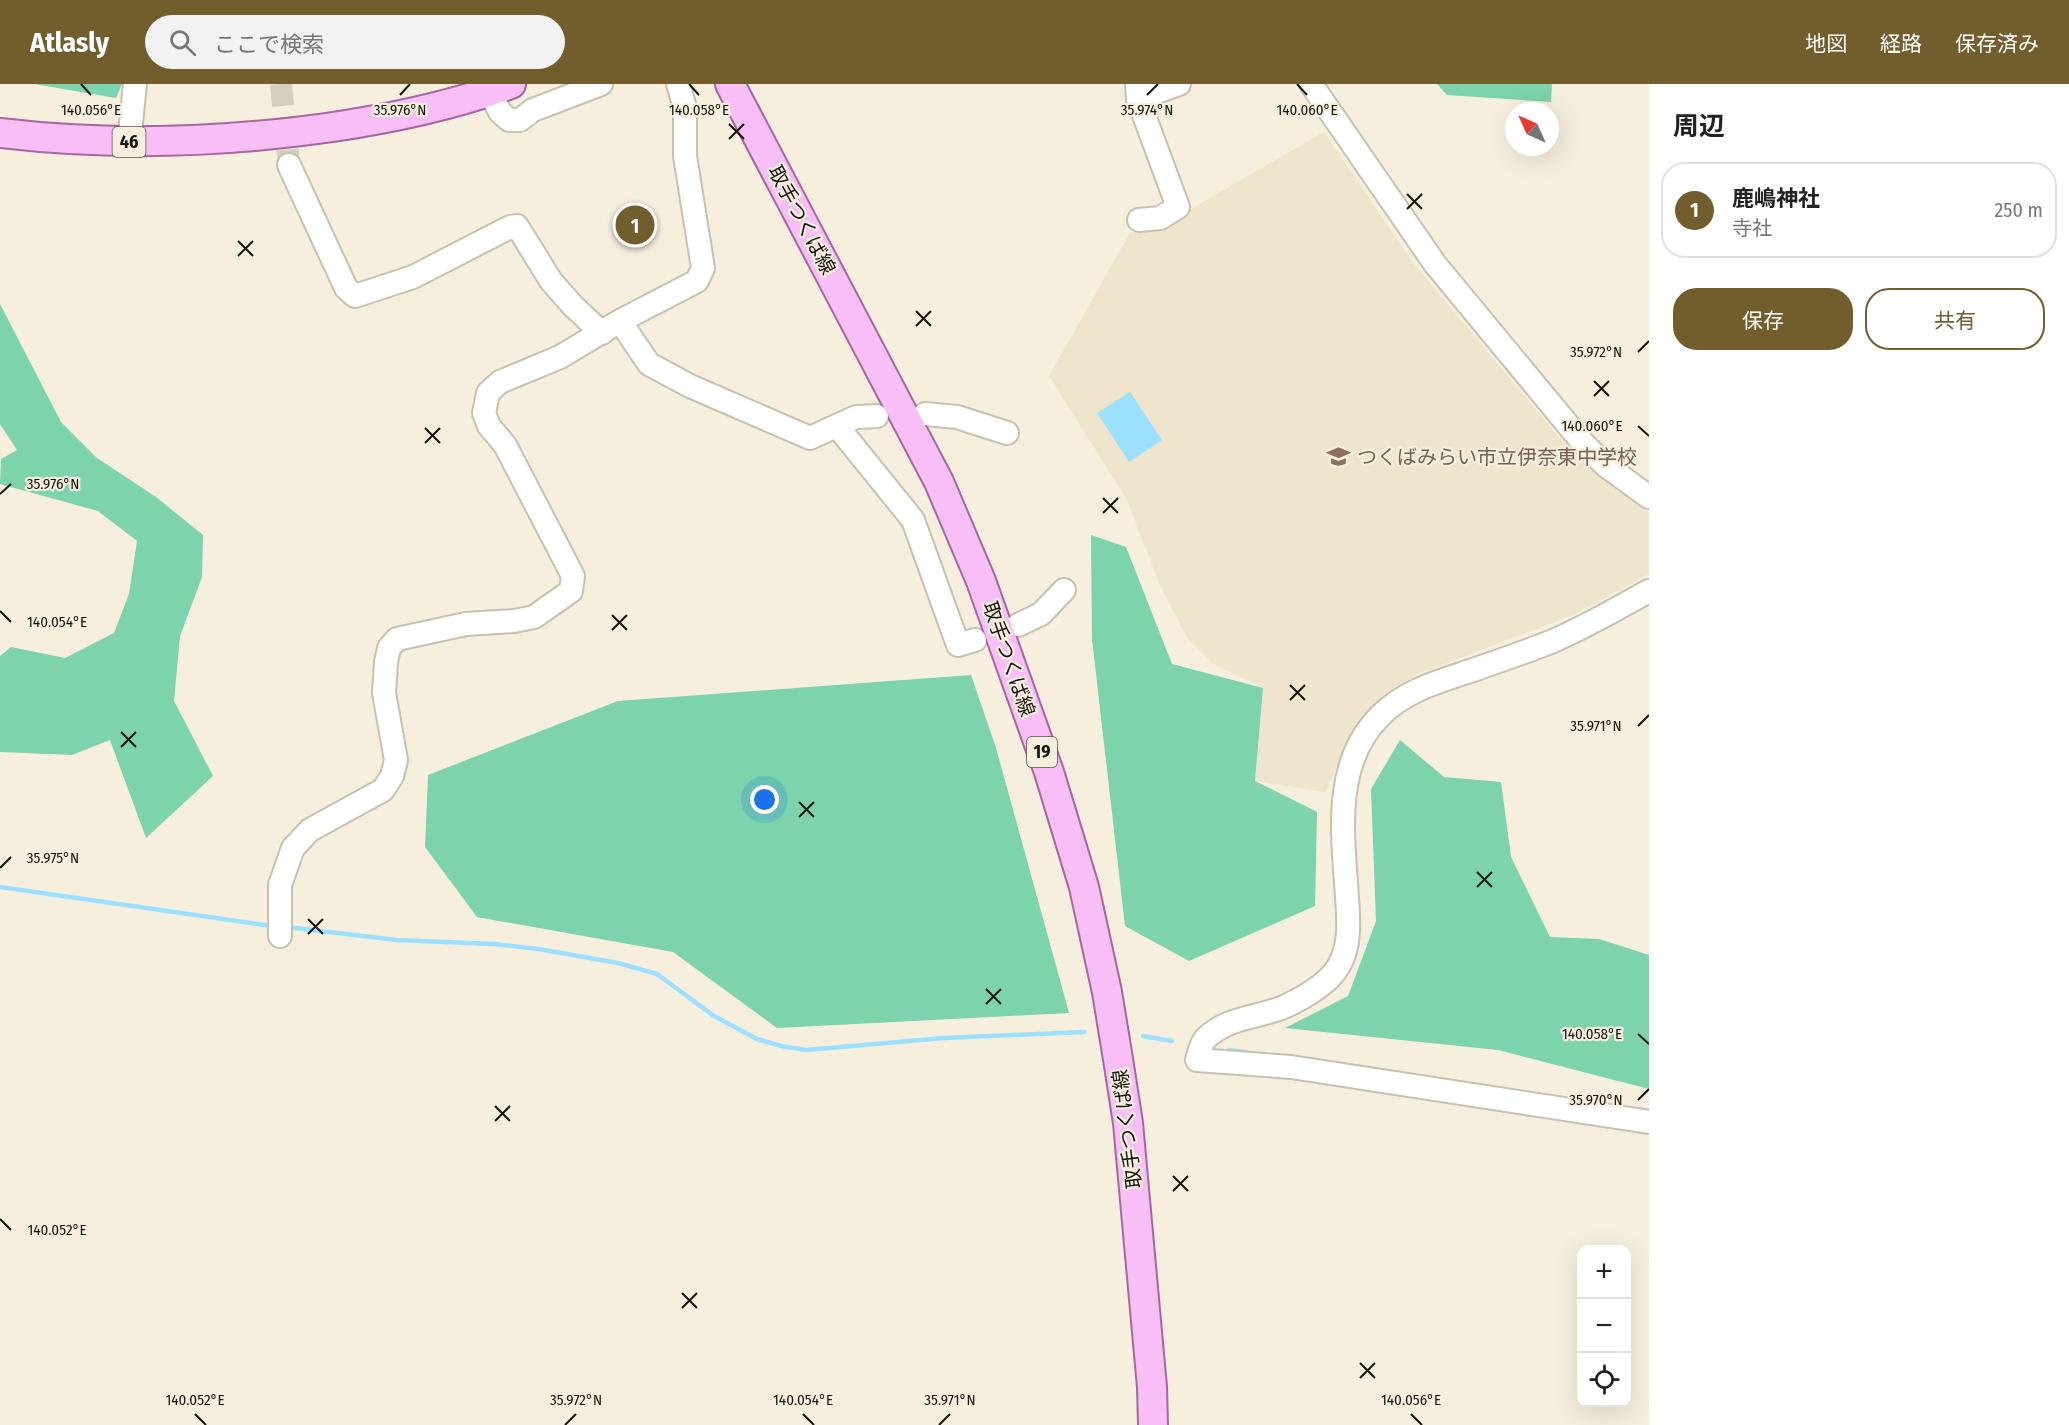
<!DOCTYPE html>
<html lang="ja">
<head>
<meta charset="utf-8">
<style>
	:root { --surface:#fff; --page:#f2f2f2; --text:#222; --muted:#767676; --line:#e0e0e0; --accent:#725d2d }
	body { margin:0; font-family:"Fira Sans Condensed","Noto Sans JP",sans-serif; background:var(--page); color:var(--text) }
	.controls { position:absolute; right:18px; bottom:18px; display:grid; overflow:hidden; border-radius:12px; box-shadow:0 6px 24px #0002 }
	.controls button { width:54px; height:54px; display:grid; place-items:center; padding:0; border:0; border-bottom:2px solid var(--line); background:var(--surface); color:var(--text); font:30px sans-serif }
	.compass { position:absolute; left:1505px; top:18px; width:54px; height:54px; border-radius:50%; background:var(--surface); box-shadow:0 6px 24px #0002; rotate:315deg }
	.you { position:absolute; left:765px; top:716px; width:21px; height:21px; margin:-15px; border:4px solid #fff; border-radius:50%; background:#1a73e8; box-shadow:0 0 0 9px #1a73e833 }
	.badge { display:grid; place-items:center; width:39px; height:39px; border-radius:50%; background:var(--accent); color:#fff; font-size:20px; font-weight:700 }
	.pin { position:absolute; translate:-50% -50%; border:3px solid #fff; box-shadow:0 2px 6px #0006 }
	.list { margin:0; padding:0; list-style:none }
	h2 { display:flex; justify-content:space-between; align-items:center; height:78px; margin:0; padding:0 24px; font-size:26px }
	h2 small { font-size:20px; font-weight:400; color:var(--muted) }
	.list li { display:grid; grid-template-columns:39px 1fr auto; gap:18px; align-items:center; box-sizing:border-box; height:96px; margin:0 12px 12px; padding:0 12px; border:2px solid var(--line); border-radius:24px }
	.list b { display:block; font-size:22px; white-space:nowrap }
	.list p { margin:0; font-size:20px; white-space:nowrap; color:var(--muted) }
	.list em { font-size:20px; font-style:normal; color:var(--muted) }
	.actions { display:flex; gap:12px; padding:18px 24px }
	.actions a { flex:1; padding:14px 0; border:2px solid var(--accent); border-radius:24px; text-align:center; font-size:21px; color:var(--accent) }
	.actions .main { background:var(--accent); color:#fff }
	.icon { flex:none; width:33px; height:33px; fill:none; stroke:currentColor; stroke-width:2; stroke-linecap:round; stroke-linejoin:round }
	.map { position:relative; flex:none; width:1649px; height:1341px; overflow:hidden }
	header { display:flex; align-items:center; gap:36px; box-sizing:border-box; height:84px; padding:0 30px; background:var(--accent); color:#fff }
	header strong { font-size:28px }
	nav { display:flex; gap:33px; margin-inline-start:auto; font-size:21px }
	.search { width:420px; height:54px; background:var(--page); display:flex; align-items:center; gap:15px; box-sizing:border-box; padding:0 21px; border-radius:33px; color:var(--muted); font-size:22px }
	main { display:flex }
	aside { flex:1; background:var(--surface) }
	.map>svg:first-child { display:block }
	.built { fill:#eee5cc }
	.forest { fill:#7cd3ac }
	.water { fill:#9be0ff }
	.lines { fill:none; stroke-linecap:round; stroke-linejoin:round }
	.stream { stroke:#9be0ff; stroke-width:4.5 }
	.minor-tunnel { stroke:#d4cebf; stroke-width:22; stroke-dasharray:22 11; stroke-linecap:butt }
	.minor-casing { stroke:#c7c1b0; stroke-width:26 }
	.major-casing { stroke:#a567a0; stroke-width:32 }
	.minor { stroke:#fff; stroke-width:22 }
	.major { stroke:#f7bff5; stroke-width:28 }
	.ticks { fill:none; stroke:#15130d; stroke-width:2 }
	.labels { text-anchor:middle; stroke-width:4.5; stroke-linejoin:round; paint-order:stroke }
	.shield { fill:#f6efde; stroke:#58554c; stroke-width:1.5 }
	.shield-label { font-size:18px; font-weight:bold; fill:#15130d }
	.street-label { font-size:20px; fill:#15130d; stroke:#f6efde }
	.education-label { font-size:20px; fill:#785e54; stroke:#f6efde; text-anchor:start }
	.ticks-label { font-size:15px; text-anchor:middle; fill:#15130d; stroke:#f6efde; stroke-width:4.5; stroke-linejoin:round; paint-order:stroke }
</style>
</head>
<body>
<header>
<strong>Atlasly</strong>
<div class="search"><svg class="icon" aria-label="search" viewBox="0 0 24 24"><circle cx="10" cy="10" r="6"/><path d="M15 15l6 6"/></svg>ここで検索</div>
<nav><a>地図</a><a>経路</a><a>保存済み</a></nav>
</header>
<main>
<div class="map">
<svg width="1649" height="1341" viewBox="0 0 1649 1341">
	<rect width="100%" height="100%" fill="#f6efde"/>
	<polygon class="built" points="1324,48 1414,180 1566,361 1590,384 1649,428 1649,490 1573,531 1416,591 1384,610 1352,646 1326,708 1255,697 1263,604 1214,580 1188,555 1162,506 1126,414 1049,292 1130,149 1160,143"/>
	<g class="forest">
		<polygon points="34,0 122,0 116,14"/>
		<polygon points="1437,0 1552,0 1551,18 1447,11"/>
		<polygon points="0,220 61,338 97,374 156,413 203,451 202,493 180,552 174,617 213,692 146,754 110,656 72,671 0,668 0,572 11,563 65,574 114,549 129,510 137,457 98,427 0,400 1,375 17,366 0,340"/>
		<polygon points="1091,451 1126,463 1172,580 1263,604 1255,697 1317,728 1315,822 1189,877 1125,842 1092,555"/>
		<polygon points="971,591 996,664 1069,929 777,944 673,868 477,833 425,763 428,691 618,617"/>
		<polygon points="1400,656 1444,693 1501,698 1511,773 1550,853 1599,855 1649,871 1649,1005 1498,966 1285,944 1348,912 1376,837 1371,705"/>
	</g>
	<polygon class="water" points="1130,308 1162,356 1129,378 1097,329"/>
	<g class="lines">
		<g class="stream">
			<polyline points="0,803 271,842"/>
			<polyline points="287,843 396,856 494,860 538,865 618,879 657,890 714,932 757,955 781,962 806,966 944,954 1084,948"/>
			<polyline points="1143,952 1172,957"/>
			<polyline points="1229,966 1250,969"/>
		</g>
		<polyline class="minor-tunnel" points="281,0 289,81"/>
		<defs>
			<g id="minor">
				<polyline points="486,0 500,28 509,36 520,36 533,26 601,0"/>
				<polyline points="1137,0 1138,15 1178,123 1160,134 1139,136"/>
				<polyline points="1311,0 1435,180 1583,359 1605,381 1649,413"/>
				<polyline points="1138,15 1179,0"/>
				<polyline points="129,59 135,0"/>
				<polyline points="289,81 346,204 355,212 413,193 510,143 517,142 551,197 573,222 602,249"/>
				<polyline points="620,237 649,280 690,302 810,354 856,333 877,332"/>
				<polyline points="925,330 957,333 1007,349"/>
				<polyline points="837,342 913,436 958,561 975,556"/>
				<path d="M1649,507C1618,524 1586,543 1553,557C1528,567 1502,576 1476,585C1441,597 1407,605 1380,632C1332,680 1343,752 1347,813C1349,840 1351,869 1333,890C1320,905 1301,915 1284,923C1257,934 1227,933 1205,955C1201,960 1199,969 1197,976L1291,983L1649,1038"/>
				<polyline points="1018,541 1041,530 1064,506"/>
				<polyline points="280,852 280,801 293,764 310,746 383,706 392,692 396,676 384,609 386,578 389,564 397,555 466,540 514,537 534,533 571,507 573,492 505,361 489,342 484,329 488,309 500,298 560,273 620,237 697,197 703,184 685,72 685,24 678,0"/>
			</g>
			<g id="major">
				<polyline points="730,0 939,398 981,497 1049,688 1084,803 1107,908 1118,975 1128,1039 1152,1303 1153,1341"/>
				<path d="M0,49C109,62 217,59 326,44C388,35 452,22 511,0"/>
			</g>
		</defs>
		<use href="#minor" class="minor-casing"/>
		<use href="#major" class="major-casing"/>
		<use href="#minor" class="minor"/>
		<use href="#major" class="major"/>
	</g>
	<path class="ticks" d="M81,0L91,11M689,0L699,11M1297,0L1307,11M400,11L410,0M1147,11L1158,0M729,40L744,55M729,55L744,40M1407,110L1422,125M1407,125L1422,110M238,157L253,172M238,172L253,157M916,227L931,242M916,242L931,227M1638,268L1649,257M1594,297L1609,312M1594,312L1609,297M1638,342L1649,352M425,344L440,359M425,359L440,344M0,410L11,400M1103,414L1118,429M1103,429L1118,414M0,527L11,538M612,531L627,546M612,546L627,531M1290,601L1305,616M1290,616L1305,601M1638,642L1649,631M121,648L136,663M121,663L136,648M799,718L814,733M799,733L814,718M0,784L11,773M1477,788L1492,803M1477,803L1492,788M308,835L323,850M308,850L323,835M986,905L1001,920M986,920L1001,905M1638,950L1649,960M1638,1016L1649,1005M495,1022L510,1037M495,1037L510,1022M1173,1092L1188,1107M1173,1107L1188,1092M0,1135L11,1146M682,1209L697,1224M682,1224L697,1209M1360,1279L1375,1294M1360,1294L1375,1279M195,1330L206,1341M803,1330L814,1341M1411,1330L1422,1341M565,1341L576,1330M939,1341L950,1330"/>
	<defs>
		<symbol id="school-bare" viewBox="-9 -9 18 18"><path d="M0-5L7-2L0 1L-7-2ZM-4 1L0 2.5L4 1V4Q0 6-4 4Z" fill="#8d6e63" stroke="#f6efde" stroke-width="2.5" paint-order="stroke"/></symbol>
	</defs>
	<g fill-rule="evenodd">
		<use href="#school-bare" x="1322" y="356" width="33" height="33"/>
	</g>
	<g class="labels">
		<g class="shield">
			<rect x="112.5" y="43" width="33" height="30" rx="4.5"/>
			<rect x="1027" y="653" width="30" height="30" rx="4.5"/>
		</g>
		<g class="shield-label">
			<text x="129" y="64">46</text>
			<text x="1042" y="674">19</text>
		</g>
		<g class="street-label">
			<text transform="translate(802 136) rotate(62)" y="7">取手つくば線</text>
			<text transform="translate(1009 575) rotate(71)" y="7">取手つくば線</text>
			<text transform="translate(1127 1045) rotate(-97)" y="7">取手つくば線</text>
		</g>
		<g class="education-label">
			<text x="1357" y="380">つくばみらい市立伊奈東中学校</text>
		</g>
	</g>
	<g class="ticks-label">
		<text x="91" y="31">140.056°E</text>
		<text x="400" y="31">35.976°N</text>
		<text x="699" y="31">140.058°E</text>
		<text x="1147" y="31">35.974°N</text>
		<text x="1307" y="31">140.060°E</text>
		<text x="1596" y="273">35.972°N</text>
		<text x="1592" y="347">140.060°E</text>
		<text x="53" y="405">35.976°N</text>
		<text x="57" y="543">140.054°E</text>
		<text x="1596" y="647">35.971°N</text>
		<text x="53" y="779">35.975°N</text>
		<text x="1592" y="955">140.058°E</text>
		<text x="1596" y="1021">35.970°N</text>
		<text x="57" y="1151">140.052°E</text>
		<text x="576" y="1321">35.972°N</text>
		<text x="950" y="1321">35.971°N</text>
		<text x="195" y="1321">140.052°E</text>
		<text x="803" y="1321">140.054°E</text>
		<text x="1411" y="1321">140.056°E</text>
	</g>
</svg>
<div class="controls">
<button>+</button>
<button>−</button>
<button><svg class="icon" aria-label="locate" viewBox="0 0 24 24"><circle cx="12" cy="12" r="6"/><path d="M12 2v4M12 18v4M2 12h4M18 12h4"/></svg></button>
</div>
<svg class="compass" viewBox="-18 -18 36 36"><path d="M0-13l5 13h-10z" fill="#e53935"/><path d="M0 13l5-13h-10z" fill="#767676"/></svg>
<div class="you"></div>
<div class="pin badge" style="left:635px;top:141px">1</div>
</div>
<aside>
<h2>周辺<small></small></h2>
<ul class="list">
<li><span class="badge">1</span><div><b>鹿嶋神社</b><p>寺社</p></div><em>250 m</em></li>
</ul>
<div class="actions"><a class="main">保存</a><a>共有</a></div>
</aside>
</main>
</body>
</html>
